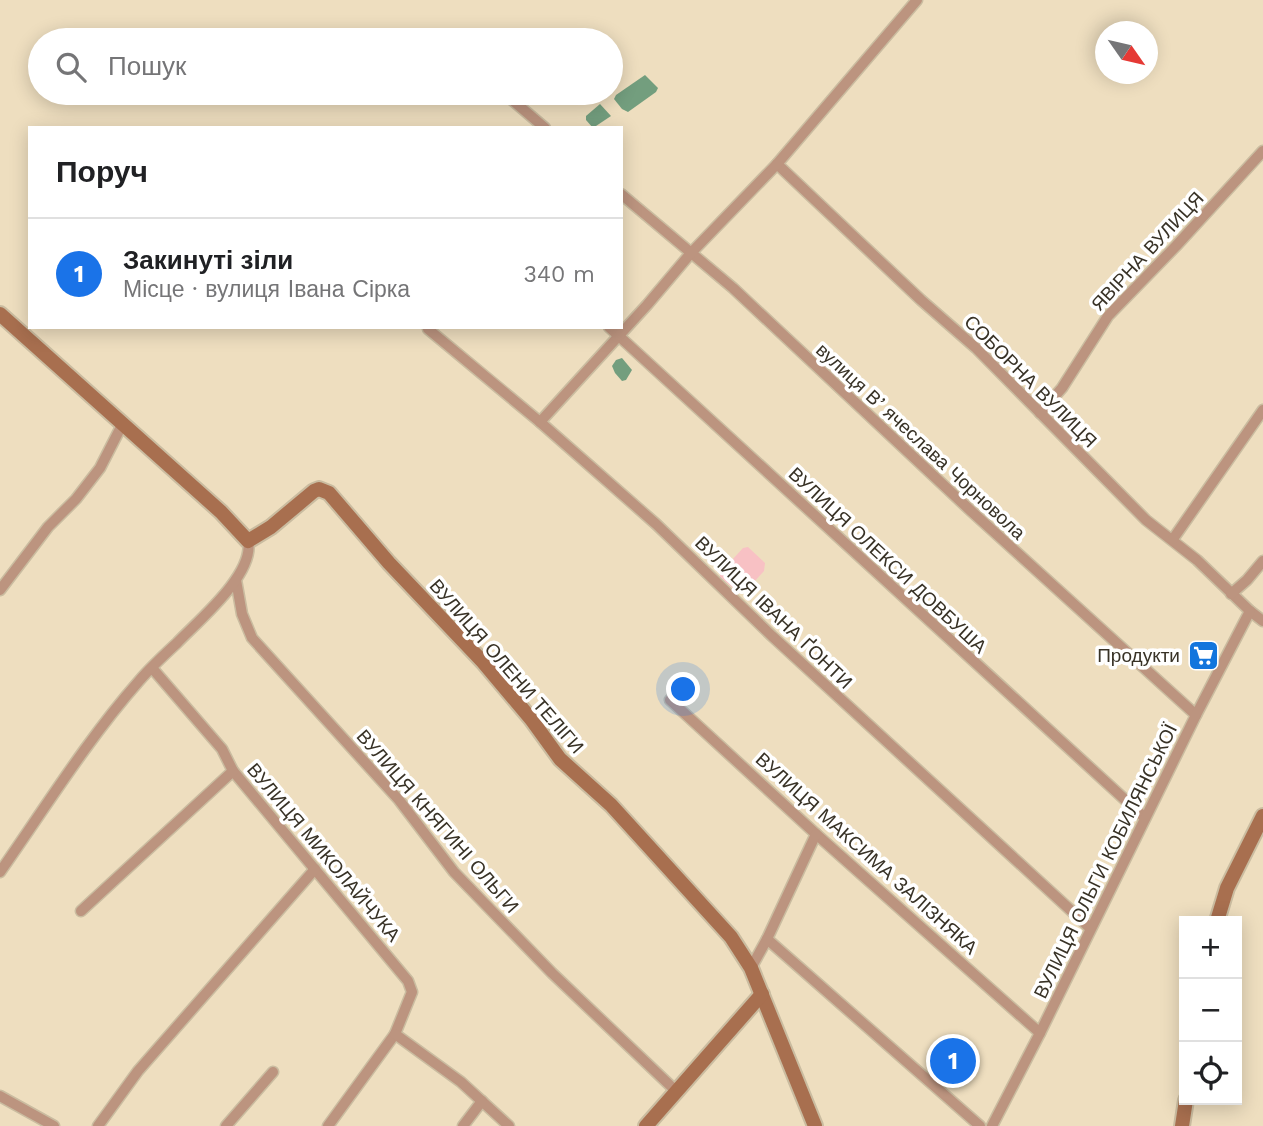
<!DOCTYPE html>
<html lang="uk">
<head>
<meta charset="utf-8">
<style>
	:root { --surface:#fff; --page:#f2f2f2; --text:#202124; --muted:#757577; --line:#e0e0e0; --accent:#1a73e8 }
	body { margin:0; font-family:"Work Sans",sans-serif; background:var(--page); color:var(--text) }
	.controls { position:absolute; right:21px; bottom:21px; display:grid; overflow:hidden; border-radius:0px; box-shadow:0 4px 18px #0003 }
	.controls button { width:63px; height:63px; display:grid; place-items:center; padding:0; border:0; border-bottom:2px solid var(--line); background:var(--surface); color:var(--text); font:35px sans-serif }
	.compass { position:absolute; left:1095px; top:21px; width:63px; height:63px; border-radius:50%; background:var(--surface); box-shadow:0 4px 18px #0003; rotate:124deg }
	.you { position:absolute; left:684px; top:690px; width:24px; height:24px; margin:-18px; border:5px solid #fff; border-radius:50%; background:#1a73e8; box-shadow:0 0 0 10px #1a73e833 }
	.badge { display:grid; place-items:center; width:46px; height:46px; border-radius:50%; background:var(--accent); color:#fff; font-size:23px; font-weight:700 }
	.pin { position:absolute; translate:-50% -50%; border:4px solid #fff; box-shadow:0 2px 7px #0006 }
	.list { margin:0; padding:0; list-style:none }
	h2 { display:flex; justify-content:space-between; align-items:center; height:91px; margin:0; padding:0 28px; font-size:30px }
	h2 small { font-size:23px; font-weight:400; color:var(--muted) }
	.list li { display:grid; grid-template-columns:46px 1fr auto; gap:21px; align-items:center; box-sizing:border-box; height:112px; padding:0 28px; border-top:2px solid var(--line) }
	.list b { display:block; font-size:26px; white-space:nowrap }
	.list p { margin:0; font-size:23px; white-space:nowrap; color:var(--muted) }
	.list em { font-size:23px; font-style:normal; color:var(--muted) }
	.icon { flex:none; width:38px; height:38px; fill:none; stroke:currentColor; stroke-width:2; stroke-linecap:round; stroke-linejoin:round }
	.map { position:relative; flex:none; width:1263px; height:1126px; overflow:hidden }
	.search { position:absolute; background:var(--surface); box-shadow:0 4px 18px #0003; left:28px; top:28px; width:595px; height:77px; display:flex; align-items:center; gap:18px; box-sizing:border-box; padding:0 24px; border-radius:38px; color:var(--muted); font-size:26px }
	.panel { position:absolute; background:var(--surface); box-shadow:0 4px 18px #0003; left:28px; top:126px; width:595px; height:203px; border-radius:0px }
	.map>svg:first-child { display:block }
	.green { fill:#f8c1c4 }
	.water { fill:#739e7e }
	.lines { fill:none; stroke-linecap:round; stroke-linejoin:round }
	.street-casing { stroke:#cabca0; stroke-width:13 }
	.secondary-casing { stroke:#cabca0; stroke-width:18 }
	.street { stroke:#bc947f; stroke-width:10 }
	.secondary { stroke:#a86f4f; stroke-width:14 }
	.labels { text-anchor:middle; stroke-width:7; stroke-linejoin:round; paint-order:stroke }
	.street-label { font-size:19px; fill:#383226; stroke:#fff }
	.poi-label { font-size:19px; fill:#383226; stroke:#fff; text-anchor:end }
</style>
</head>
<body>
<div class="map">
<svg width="1263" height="1126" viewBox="0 0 1263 1126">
	<rect width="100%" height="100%" fill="#eedebf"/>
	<polygon class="green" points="748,547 765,563 764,571 744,593 739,593 720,577 720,573 743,548"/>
	<g class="water">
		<polygon points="645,75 658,88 656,92 628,112 622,109 614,99 616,95"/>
		<polygon points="600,104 611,116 593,128 586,120 586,116"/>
		<polygon points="622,358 632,370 626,380 622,381 615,373 612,366 616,360"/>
	</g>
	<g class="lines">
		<defs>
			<g id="street">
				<polyline points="504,93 545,128"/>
				<polyline points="777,164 921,300 976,348 1146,520 1197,560 1250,611 1263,621"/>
				<polyline points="621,194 733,288 970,510 1196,715"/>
				<polyline points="609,327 1145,818"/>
				<polyline points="428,329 540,422 656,524 772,636 1090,928"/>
				<polyline points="1040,413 1062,388 1108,316 1176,246 1263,151"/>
				<polyline points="540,422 647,305 691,253 777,164 917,0"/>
				<polyline points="1173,539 1263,410"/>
				<polyline points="236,580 242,614 252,638 399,800 454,872 552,973 677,1092"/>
				<polyline points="0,590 48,527 76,499 100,468 122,425"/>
				<polyline points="1231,594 1247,580 1263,561"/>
				<polyline points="152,668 222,749 233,771 408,981 412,992 395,1034 328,1126"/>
				<polyline points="670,700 816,834 1040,1033"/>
				<path d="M0,872C45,808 87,740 139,681C150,668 164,655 177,643C198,621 255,574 248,541"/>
				<polyline points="81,911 233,771"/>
				<polyline points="767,939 980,1126"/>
				<polyline points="751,968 767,939 816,834"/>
				<polyline points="395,1034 461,1082 509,1126"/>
				<polyline points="0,1096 54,1126"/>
				<polyline points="98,1126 138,1071 315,869"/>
				<polyline points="226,1126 273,1072"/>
				<polyline points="463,1126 482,1101"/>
				<polyline points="992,1126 1040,1033 1196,715 1250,611"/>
			</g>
			<g id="secondary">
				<polyline points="0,314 221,512 248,541 271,527 314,491 319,489 329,493 389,563 483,662 531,719 560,759 611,805 731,937 751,968 815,1126"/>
				<polyline points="1217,921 1227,888 1263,816"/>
				<polyline points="646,1126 762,994"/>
				<polyline points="1182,1126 1186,1100"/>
			</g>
		</defs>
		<use href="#street" class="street-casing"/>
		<use href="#secondary" class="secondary-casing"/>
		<use href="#street" class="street"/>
		<use href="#secondary" class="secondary"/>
	</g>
	<defs>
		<symbol id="supermarket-square" viewBox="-11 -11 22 22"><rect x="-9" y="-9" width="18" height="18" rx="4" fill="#1275dd" stroke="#fff"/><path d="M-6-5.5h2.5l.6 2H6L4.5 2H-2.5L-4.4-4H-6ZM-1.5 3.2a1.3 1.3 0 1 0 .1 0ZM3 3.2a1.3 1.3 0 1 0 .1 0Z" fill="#fff"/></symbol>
	</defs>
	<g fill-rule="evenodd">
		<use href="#supermarket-square" x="1186" y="638" width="35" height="35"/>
	</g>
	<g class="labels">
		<g class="street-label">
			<text transform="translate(1147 251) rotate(-47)" y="7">ЯВІРНА ВУЛИЦЯ</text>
			<text transform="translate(1031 381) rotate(45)" y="7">СОБОРНА ВУЛИЦЯ</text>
			<text transform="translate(921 441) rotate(43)" y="7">вулиця Вʼячеслава Чорновола</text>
			<text transform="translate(888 560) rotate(43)" y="7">ВУЛИЦЯ ОЛЕКСИ ДОВБУША</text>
			<text transform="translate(774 612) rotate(44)" y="7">ВУЛИЦЯ ІВАНА ҐОНТИ</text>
			<text transform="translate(507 666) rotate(49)" y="7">ВУЛИЦЯ ОЛЕНИ ТЕЛІГИ</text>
			<text transform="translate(438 821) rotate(49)" y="7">ВУЛИЦЯ КНЯГИНІ ОЛЬГИ</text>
			<text transform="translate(324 852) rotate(50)" y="7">ВУЛИЦЯ МИКОЛАЙЧУКА</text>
			<text transform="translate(867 853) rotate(42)" y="7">ВУЛИЦЯ МАКСИМА ЗАЛІЗНЯКА</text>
			<text transform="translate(1105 861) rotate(-64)" y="7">ВУЛИЦЯ ОЛЬГИ КОБИЛЯНСЬКОЇ</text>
		</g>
		<g class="poi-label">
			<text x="1180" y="662">Продукти</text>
		</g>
	</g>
</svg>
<div class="controls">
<button>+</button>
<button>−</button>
<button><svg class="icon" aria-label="locate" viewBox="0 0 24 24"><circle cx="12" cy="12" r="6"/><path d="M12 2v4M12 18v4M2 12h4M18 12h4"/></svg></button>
</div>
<svg class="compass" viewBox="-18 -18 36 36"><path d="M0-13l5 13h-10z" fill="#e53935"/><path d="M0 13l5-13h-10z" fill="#757577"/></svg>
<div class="you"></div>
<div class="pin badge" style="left:953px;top:1061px">1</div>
<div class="search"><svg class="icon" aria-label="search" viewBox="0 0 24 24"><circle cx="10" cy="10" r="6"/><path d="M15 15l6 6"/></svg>Пошук</div>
<section class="panel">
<h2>Поруч<small></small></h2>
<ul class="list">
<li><span class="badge">1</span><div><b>Закинуті зіли</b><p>Місце · вулиця Івана Сірка</p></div><em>340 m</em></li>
</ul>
</section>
</div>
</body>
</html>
